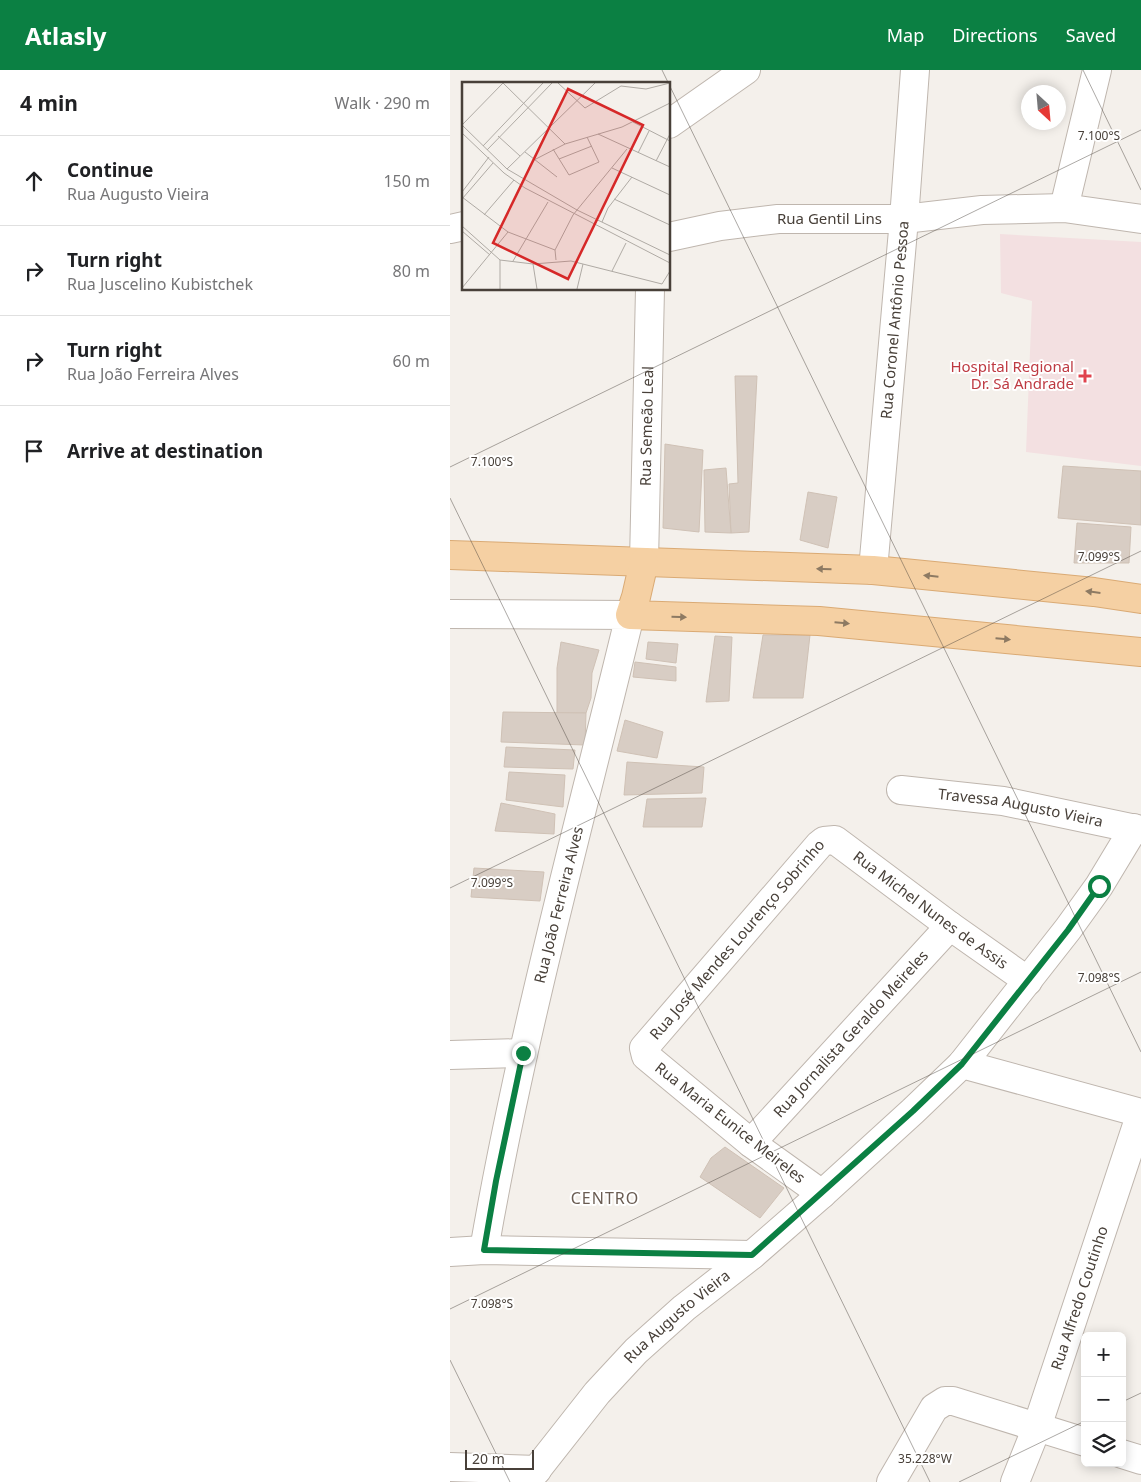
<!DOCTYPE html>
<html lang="en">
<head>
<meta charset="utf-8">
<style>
	:root { --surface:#fff; --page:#f6f6f6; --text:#202124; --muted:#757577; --line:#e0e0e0; --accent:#0b8043 }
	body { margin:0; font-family:"Noto Sans",sans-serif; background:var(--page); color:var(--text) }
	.controls { position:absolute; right:15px; bottom:15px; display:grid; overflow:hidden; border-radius:8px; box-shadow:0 2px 12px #0003 }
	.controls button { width:45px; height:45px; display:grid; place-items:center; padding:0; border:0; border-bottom:1px solid var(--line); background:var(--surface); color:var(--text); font:25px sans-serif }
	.compass { position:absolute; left:571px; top:15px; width:45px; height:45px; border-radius:50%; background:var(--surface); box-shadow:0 2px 12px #0003; rotate:154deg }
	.scale { position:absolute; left:15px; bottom:12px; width:69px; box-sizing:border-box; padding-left:5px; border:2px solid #484039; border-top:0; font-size:14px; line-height:18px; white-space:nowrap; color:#484039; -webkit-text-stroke:4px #fff; paint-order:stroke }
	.stop { position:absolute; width:15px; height:15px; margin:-11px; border:4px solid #0b8043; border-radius:50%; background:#fff }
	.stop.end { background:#0b8043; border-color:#fff; box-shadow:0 1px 5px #0008 }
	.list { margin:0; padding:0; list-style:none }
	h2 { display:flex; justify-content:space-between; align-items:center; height:65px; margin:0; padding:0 20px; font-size:21px }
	h2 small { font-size:16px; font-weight:400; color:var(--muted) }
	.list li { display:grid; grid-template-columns:32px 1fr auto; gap:15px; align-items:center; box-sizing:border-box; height:90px; padding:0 20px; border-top:1px solid var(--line) }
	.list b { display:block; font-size:19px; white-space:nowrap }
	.list p { margin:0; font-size:16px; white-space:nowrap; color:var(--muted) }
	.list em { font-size:16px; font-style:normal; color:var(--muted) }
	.icon { flex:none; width:28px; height:28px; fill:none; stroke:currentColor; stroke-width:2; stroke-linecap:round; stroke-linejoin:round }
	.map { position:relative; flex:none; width:691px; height:1412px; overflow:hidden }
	header { display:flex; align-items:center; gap:30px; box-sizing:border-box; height:70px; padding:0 25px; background:var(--accent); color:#fff }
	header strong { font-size:24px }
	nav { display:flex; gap:28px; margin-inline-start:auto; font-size:18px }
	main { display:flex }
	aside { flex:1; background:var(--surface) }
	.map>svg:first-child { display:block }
	.medical { fill:#f3e0e1 }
	.building { fill:#d8cdc4; stroke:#cfc1b5 }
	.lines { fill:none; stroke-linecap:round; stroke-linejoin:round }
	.minor-casing { stroke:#bfb6ae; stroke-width:30 }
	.major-casing { stroke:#daaa74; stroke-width:30 }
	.minor { stroke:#fff; stroke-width:28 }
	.major { stroke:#f5d0a3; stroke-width:28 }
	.oneway { fill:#8d7a63 }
	.route { stroke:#0b8043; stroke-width:6 }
	.ticks { fill:none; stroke:#484039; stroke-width:1; stroke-opacity:0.45 }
	.health-dot { fill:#e0444e; stroke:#fff; stroke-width:2 }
	.labels { text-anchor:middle; stroke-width:4; stroke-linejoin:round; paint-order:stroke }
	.street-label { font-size:15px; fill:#484039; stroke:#fff }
	.health-label { font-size:15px; fill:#be3a42; stroke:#fff; text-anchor:end }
	.neighbourhood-label { font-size:16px; letter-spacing:1px; fill:#6a5c52; stroke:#fff }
	.inset-road { fill:none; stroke:#afaaa4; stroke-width:1 }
	.view { fill:#d62828; fill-opacity:0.15; stroke:#d62828; stroke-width:2.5 }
	.inset-edge { fill:none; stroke:#484039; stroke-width:2.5 }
	.ticks-label { font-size:12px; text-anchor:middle; fill:#484039; stroke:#fff; stroke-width:4; stroke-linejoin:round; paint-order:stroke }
</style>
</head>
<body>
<header>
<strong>Atlasly</strong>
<nav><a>Map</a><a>Directions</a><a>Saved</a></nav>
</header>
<main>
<aside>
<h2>4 min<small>Walk · 290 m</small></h2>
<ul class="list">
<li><svg class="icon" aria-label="ahead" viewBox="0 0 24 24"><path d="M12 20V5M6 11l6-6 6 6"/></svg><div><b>Continue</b><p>Rua Augusto Vieira</p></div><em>150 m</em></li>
<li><svg class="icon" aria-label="right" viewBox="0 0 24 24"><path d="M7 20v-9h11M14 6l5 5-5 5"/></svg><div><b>Turn right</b><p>Rua Juscelino Kubistchek</p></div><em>80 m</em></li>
<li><svg class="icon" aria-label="right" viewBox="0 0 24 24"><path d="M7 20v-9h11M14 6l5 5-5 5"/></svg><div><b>Turn right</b><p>Rua João Ferreira Alves</p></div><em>60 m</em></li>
<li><svg class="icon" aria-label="arrive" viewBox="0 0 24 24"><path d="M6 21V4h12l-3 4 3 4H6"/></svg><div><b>Arrive at destination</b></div></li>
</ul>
</aside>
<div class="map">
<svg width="691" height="1412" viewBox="0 0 691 1412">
	<rect width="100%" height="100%" fill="#f4f0eb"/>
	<polygon class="medical" points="550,164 691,172 691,396 576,382 582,231 551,223"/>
	<g class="building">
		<polygon points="285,306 307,306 299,462 281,463 279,414 288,413"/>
		<polygon points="215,374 253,380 249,462 213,458"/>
		<polygon points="613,396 691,401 691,455 608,448"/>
		<polygon points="276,398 281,463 255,462 254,400"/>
		<polygon points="358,422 387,427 378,478 350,470"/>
		<polygon points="627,453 681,457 679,493 624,493"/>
		<polygon points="313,565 360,565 353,628 303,628"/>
		<polygon points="265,566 282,567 279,631 256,632"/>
		<polygon points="111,572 149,580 142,603 141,628 136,643 107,643 107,598"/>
		<polygon points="198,572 228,574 226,593 196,589"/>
		<polygon points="185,592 226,597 226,611 183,607"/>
		<polygon points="53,642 136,643 135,675 51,672"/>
		<polygon points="175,650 213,662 207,688 167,681"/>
		<polygon points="56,677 125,680 123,699 54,697"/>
		<polygon points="177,692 254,697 252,723 174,725"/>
		<polygon points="59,702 115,705 113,737 56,730"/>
		<polygon points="256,728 252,757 193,757 197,729"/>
		<polygon points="51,733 105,744 104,764 45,761"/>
		<polygon points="24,798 94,802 90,831 21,827"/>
		<polygon points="275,1077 334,1118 310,1148 250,1107 261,1088"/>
	</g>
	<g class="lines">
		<defs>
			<g id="minor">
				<polyline points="219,54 296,0"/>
				<polyline points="614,138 647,0"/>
				<polyline points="0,159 14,156"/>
				<path id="s1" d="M219,167L270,156L328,149H454L532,140L614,138L691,149"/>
				<path id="s2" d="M194,492L200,219"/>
				<path id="s3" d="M423,500L454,149L465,0"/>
				<path d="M0,544L180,545C129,756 71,966 34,1180"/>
				<path id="s4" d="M451,720L553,731L691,760"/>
				<polyline points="0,985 73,983"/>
				<polyline points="512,994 691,1043"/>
				<path id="s5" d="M301,1073L500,856"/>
				<path id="s6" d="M372,1124L301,1073L196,986L194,978L369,775L374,771L385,770L500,856L578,911"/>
				<polyline points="0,1182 34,1180 302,1185"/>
				<polyline points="672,1384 691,1390"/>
				<polyline points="0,1397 87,1400"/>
				<path id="s7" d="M77,1412L147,1323L186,1281L234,1238L302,1185L372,1124L463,1041L512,994L618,859L649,816L684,758"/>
				<polyline points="441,1412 484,1338 495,1331 503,1331 635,1372"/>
				<path id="s8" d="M565,1412L587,1357L691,1043"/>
			</g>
			<g id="major">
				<polyline points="0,485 423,500 644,522 691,529"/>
				<polyline points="194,492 186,527 180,545 369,551 691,582"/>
			</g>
		</defs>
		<use href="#minor" class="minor-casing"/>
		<use href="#major" class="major-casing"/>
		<use href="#minor" class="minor"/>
		<use href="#major" class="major"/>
	</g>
	<defs><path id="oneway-solid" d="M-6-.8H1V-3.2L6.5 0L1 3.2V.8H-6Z" transform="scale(1.25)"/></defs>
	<g class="oneway">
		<use href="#oneway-solid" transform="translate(374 499) rotate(-178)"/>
		<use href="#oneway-solid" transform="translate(481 506) rotate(-174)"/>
		<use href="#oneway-solid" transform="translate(643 522) rotate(-173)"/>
		<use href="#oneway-solid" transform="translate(229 547) rotate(2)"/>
		<use href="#oneway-solid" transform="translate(392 553) rotate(5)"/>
		<use href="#oneway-solid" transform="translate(553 569) rotate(5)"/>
	</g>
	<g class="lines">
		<polyline class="route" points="73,983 46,1111 34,1180 302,1185 463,1041 512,994 618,860 649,816"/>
	</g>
	<path class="ticks" d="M212,0L691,982M633,0L691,120M0,397L691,60M0,428L480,1412M0,818L691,481M0,1239L691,902M0,1290L60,1412M672,1332L691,1323M509,1412L635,1351"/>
	<path class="health-dot" d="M632.5 298.5h5v5h5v5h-5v5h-5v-5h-5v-5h5z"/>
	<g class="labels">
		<g class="street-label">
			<text dy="5" stroke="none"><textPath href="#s1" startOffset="162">Rua Gentil Lins</textPath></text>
			<text dy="5" stroke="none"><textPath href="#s3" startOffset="251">Rua Coronel Antônio Pessoa</textPath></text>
			<text dy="5" stroke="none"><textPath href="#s2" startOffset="136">Rua Semeão Leal</textPath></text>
			<text dy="5" stroke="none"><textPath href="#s4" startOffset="121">Travessa Augusto Vieira</textPath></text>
			<text transform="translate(109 835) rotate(-76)" y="5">Rua João Ferreira Alves</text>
			<text dy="5" stroke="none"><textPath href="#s6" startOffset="636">Rua Michel Nunes de Assis</textPath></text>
			<text dy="5" stroke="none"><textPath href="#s6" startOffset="375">Rua José Mendes Lourenço Sobrinho</textPath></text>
			<text dy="5" stroke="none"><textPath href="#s5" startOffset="148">Rua Jornalista Geraldo Meireles</textPath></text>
			<text transform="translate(280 1053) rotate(38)" y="5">Rua Maria Eunice Meireles</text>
			<text dy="5" stroke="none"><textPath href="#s8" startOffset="195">Rua Alfredo Coutinho</textPath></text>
			<text dy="5" stroke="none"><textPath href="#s7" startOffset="224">Rua Augusto Vieira</textPath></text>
		</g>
		<g class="health-label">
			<text x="624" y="302">Hospital Regional<tspan x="624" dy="17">Dr. Sá Andrade</tspan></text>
		</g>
		<g class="neighbourhood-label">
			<text x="155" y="1134">CENTRO</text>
		</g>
	</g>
	<g transform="translate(12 12)">
		<rect width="208" height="208" fill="#f4f0eb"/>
		<path class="inset-road" d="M41,1L103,62M96,1L123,26L159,4L184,7L208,1M171,40L208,59M0,43L41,1M0,43L45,87L115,128L111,133M0,51L42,91L63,106L208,181M136,52L208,85M36,54L58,74M21,64L81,1M91,67L107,93L137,80L125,55M165,67L115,128L208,173M25,68L90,1M63,70L95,95M176,71L187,49M97,77L130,64M72,78L103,62L160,45L208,21M194,79L208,52M150,86L208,113M45,87L133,1M0,110L27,75M0,115L46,150L93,168M0,117L31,81M152,117L208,143M22,133L52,98M140,140L146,126L170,95M0,144L38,178L71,182L109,179L200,202L208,189M0,149L28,173M38,178V207M94,178L93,168L111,133M51,179L86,120M71,182L75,207M150,189L164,161M0,206L46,150M115,207L121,182"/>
		<path class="view" d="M106,7L181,43L106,197L31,161Z"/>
		<rect width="208" height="208" class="inset-edge"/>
	</g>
	<g class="ticks-label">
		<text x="649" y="70">7.100°S</text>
		<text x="42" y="396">7.100°S</text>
		<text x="649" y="491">7.099°S</text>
		<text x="42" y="817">7.099°S</text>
		<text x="649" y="912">7.098°S</text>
		<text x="42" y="1238">7.098°S</text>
		<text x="475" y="1393">35.228°W</text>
	</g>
</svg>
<div class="controls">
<button>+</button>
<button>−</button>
<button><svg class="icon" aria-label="layers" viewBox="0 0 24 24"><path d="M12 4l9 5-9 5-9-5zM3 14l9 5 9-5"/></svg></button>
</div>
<svg class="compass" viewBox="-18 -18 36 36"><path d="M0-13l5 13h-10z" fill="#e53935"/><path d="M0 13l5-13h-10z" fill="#757577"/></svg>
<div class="scale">20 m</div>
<div class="stop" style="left:649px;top:816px"></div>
<div class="stop end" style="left:73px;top:983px"></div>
</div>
</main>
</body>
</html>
